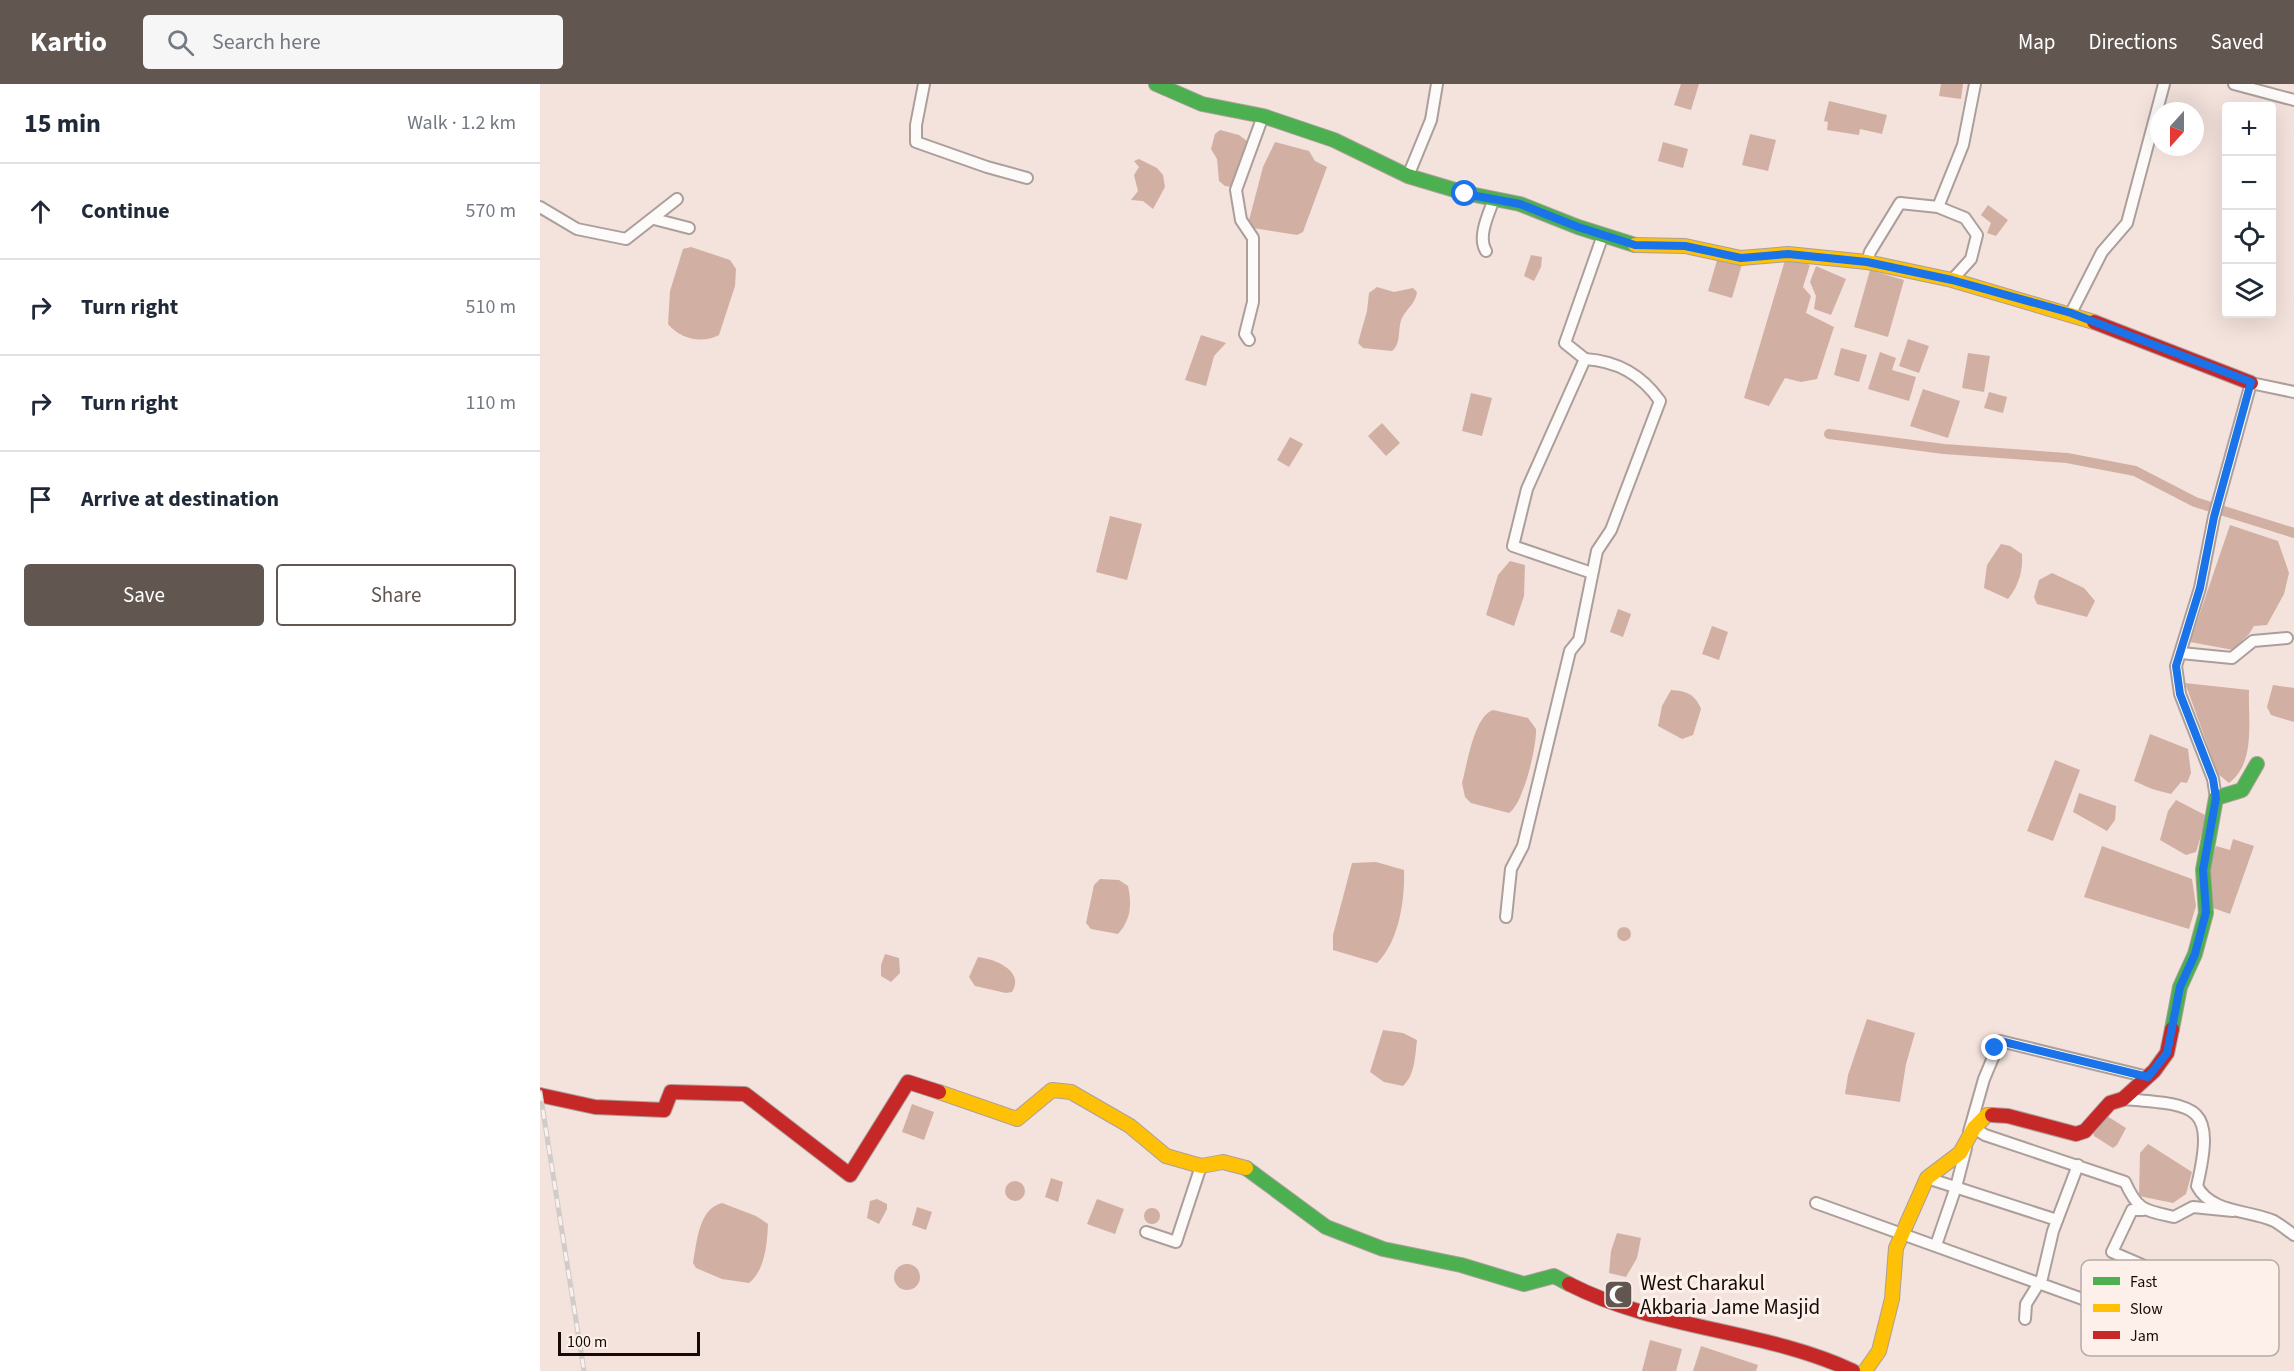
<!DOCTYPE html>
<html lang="en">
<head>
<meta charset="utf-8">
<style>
	:root { --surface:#fff; --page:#f6f6f7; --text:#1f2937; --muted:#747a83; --line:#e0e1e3; --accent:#625651 }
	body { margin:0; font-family:"Source Sans 3",sans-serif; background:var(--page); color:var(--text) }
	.controls { position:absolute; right:18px; top:18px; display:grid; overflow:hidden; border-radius:6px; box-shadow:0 6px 24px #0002 }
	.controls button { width:54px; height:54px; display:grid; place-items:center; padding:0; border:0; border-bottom:2px solid var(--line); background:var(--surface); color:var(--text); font:30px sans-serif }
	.compass { position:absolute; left:1610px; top:18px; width:54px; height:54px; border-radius:50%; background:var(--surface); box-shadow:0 6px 24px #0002; rotate:201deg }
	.scale { position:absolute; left:18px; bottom:15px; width:142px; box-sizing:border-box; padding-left:6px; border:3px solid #140a06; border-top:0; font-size:16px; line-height:21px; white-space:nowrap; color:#140a06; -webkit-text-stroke:4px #fdf0eb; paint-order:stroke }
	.stop { position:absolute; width:18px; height:18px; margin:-14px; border:4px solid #1a73e8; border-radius:50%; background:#fff }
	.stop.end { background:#1a73e8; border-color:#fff; box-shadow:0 2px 6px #0008 }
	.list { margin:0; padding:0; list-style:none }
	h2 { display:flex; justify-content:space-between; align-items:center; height:78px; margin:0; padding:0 24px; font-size:26px }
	h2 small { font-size:20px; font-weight:400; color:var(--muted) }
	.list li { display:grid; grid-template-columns:39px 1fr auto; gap:18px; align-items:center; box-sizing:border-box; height:96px; padding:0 24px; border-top:2px solid var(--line) }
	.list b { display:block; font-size:22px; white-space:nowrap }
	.list em { font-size:20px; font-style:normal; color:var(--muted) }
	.actions { display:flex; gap:12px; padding:18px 24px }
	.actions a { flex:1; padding:14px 0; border:2px solid var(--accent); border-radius:6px; text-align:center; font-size:21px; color:var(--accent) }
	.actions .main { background:var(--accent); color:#fff }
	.icon { flex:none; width:33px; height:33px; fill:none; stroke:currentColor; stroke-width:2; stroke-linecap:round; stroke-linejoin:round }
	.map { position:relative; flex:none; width:1754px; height:1287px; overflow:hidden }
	header { display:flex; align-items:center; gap:36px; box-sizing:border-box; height:84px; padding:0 30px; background:var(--accent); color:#fff }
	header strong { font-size:28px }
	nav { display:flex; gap:33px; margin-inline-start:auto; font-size:21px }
	.search { width:420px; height:54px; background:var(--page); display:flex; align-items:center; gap:15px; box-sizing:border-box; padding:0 21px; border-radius:6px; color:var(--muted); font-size:22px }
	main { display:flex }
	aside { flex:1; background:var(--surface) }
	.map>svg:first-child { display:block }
	.water { fill:#d1b0a3 }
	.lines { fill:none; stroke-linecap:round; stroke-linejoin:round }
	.canal { stroke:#d1b0a3; stroke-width:10 }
	.street-casing { stroke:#ac9f9b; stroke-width:14 }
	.fast-casing { stroke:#ac9f9b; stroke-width:16 }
	.slow-casing { stroke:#ac9f9b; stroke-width:16 }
	.jam-casing { stroke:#ac9f9b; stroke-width:16 }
	.street { stroke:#fdfbfa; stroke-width:10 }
	.fast { stroke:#4caf50; stroke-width:14 }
	.slow { stroke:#ffc107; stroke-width:14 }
	.jam { stroke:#c62828; stroke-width:14 }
	.rail-casing { stroke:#d0ccca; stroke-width:5 }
	.rail { stroke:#fdf0eb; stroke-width:3; stroke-dasharray:9; stroke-linecap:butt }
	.route { stroke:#1a73e8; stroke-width:8 }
	.labels { text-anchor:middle; stroke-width:6; stroke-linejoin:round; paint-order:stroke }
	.poi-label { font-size:21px; fill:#140a06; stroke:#fdf0eb; text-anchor:start }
	.key { fill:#fdf0eb; stroke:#b7aba6; stroke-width:1.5 }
	.key-label { font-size:16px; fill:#140a06 }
</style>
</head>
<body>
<header>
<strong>Kartio</strong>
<div class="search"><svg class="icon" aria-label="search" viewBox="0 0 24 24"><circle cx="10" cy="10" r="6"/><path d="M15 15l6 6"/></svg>Search here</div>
<nav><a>Map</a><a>Directions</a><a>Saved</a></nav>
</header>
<main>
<aside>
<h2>15 min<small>Walk · 1.2 km</small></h2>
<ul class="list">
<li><svg class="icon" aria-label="ahead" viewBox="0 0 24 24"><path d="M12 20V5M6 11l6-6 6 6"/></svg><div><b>Continue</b></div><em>570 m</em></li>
<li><svg class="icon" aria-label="right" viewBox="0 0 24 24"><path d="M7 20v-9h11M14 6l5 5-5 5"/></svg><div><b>Turn right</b></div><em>510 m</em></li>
<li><svg class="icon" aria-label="right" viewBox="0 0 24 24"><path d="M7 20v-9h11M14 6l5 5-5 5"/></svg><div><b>Turn right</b></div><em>110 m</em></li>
<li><svg class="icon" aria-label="arrive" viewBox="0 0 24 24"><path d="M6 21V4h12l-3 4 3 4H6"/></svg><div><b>Arrive at destination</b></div></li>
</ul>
<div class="actions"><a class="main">Save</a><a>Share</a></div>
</aside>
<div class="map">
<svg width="1754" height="1287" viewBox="0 0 1754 1287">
	<rect width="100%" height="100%" fill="#f4e2dc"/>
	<g class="water">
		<polygon points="1141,0 1159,0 1151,26 1134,21"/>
		<polygon points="1401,0 1423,0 1421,15 1399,12"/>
		<polygon points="1289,17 1347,31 1342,50 1320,45 1319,51 1287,46 1288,38 1284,37"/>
		<polygon points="680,46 699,51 707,57 692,103 685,102 679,97 677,75 671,65 675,50"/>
		<polygon points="1210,50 1236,56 1228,87 1202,81"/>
		<polygon points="735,58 769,67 775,77 787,83 763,148 757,151 713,144 708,140 723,83"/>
		<polygon points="1123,58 1148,65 1143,84 1118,77"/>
		<polygon points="599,75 617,84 623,91 625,103 613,125 603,117 591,116 598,107 594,91 599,83 594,77"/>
		<polygon points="1448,121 1468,136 1456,152 1447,149 1451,139 1441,131"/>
		<path d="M151,163L190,176L196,185L195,202L179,251C162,260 140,255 128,240L130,207L143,165Z"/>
		<polygon points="991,171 1002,173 1001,183 994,197 984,192"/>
		<polygon points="1178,173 1202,180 1192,214 1168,207"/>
		<polygon points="1246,173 1270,181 1263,203 1271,212 1266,229 1294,243 1277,295 1261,298 1245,294 1229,322 1204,314"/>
		<polygon points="1276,182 1306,195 1291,231 1274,225 1276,212 1270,198"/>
		<polygon points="1330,186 1364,196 1348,253 1314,243"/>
		<path d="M837,203L854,208L873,204L877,208C876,219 867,224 862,234C857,245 862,259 852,267L823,264L818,259L827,227L829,209Z"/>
		<polygon points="661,251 686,259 674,272 666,302 645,296"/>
		<polygon points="1368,255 1389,262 1379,289 1359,282"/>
		<polygon points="1301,264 1327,271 1319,298 1294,291"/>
		<polygon points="1340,268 1356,274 1352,286 1376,293 1369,317 1328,305"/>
		<polygon points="1428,269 1450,272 1444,308 1422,304"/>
		<polygon points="1383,305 1420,317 1408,354 1370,342"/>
		<polygon points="1449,308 1467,313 1463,329 1444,324"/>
		<polygon points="931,309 952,314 942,352 922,347"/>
		<polygon points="842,339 860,359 846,372 828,352"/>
		<polygon points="750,353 763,360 749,383 737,376"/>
		<polygon points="570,432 602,440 587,496 556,488"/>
		<polygon points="1690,441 1738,457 1749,489 1744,510 1727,541 1714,542 1709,550 1693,566 1650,558"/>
		<path d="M1461,460L1470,462L1482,470C1483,487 1479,501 1468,515L1444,504L1447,481Z"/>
		<polygon points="970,477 985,481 984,512 974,542 946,531 958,491"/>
		<polygon points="1512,489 1544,504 1555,517 1547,533 1497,520 1494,513 1499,496"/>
		<polygon points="1078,525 1091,530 1083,553 1070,548"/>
		<polygon points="1172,542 1188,548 1179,576 1162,570"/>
		<path d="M1645,599L1709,606C1708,636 1716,679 1689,699L1678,690Z"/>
		<polygon points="1733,601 1754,604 1754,638 1731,631 1727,623"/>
		<path d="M1131,606C1146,607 1155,610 1161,625L1153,651L1142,655L1118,642L1122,622Z"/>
		<path d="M953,626L988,634L996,645C997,662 983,721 969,729L931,719L925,713L922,699C927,681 934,632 953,626Z"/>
		<polygon points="1610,650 1648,665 1651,689 1647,699 1641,698 1631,710 1612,705 1594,697"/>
		<polygon points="1515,676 1540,686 1513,757 1487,747"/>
		<polygon points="1539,709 1576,722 1575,736 1567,747 1533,728"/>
		<polygon points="1636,716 1667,732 1656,768 1646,771 1620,756 1628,727"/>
		<polygon points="1693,755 1714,762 1690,830 1670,823 1669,785 1676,762 1690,766"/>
		<polygon points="1562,762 1652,795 1656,822 1649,845 1544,813"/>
		<path d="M836,778L864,786C865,816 859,857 837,879L793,866V851L812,779Z"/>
		<path d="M560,795L579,796L588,802C592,821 591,835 578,850L551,845L546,839L554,801Z"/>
		<circle cx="1084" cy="850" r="7"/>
		<polygon points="345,870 359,874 360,889 351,898 341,892 341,881"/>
		<path d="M438,873C455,875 485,887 472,908L466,909L435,902L429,893Z"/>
		<polygon points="1327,935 1375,949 1366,980 1360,1018 1305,1010 1308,991"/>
		<path d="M843,946L863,949L877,956C875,972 875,991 863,1002L844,998L830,988Z"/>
		<polygon points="372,1020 394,1028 384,1056 362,1048"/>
		<polygon points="1567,1032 1586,1044 1577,1061 1573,1064 1554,1052 1552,1045"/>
		<polygon points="1608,1060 1652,1088 1646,1110 1633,1119 1599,1112 1600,1069"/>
		<polygon points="511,1094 523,1098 518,1118 505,1113"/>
		<circle cx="475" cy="1107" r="10"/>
		<polygon points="337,1115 347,1120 347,1125 339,1140 327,1134 330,1117"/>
		<polygon points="557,1115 584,1125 575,1150 547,1140"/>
		<path d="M182,1119L216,1132L228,1140C227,1161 225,1186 209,1199L182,1195L156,1184L153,1179C157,1159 158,1125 182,1119Z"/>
		<polygon points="377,1123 392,1128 386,1146 372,1141"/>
		<circle cx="612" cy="1132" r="8"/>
		<polygon points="1077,1149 1101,1154 1097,1174 1086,1193 1069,1189 1071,1167"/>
		<circle cx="367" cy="1193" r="13"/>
		<polygon points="1110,1256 1142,1265 1136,1287 1102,1287"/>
		<polygon points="1161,1262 1218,1281 1216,1287 1153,1287"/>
	</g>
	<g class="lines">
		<polyline class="canal" points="1289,350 1404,365 1527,374 1595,387 1655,418 1754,449"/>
		<defs>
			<g id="street">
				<polyline points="384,0 376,41 376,58 447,83 487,94"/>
				<polyline points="1694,0 1754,16"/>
				<polyline points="868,92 891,36 897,0"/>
				<polyline points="0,123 37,145 86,155 137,115"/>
				<polyline points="1398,123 1423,61 1435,0"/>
				<polyline points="114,135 149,144"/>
				<path d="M946,167C937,153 949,129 954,115"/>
				<polyline points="1327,178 1330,168 1360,119 1398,123 1425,134 1437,151 1431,175 1412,196"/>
				<polyline points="1531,229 1562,168 1587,139 1624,0"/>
				<polyline points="709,256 705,250 713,218 713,154 701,136 696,106 723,32"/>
				<polyline points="1052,489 973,462 987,405 1045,275 1025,259 1063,151"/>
				<polyline points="1641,569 1692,574 1713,557 1747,554"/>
				<polyline points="1676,714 1673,695 1640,610 1636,582 1660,504 1674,433 1711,299 1754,308"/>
				<path d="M966,833L971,785L983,762L1030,567L1039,556L1057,467L1071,446L1120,317C1101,290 1077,277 1045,275"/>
				<path d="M1583,1015C1658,1021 1676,1020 1657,1102C1671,1129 1709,1126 1734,1137C1741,1141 1747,1146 1754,1151"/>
				<path d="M1434,1044L1445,1051L1585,1098C1598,1127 1604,1126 1634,1133L1653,1123L1693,1127"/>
				<polyline points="1429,1048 1444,995 1460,957 1608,993"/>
				<polyline points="1387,1094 1517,1136"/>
				<path d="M1276,1119L1623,1244C1632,1229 1637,1214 1637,1196L1572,1168L1592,1126H1603"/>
				<polyline points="606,1148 636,1158 661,1082"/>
				<polyline points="1396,1161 1416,1103 1426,1064"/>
				<polyline points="1485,1235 1486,1220 1502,1194 1513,1147 1538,1081"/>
			</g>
			<g id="fast">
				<polyline points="616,0 662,20 723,32 794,56 868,92 925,109 980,120 1038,143 1095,161"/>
				<polyline points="1632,945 1640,903 1655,870 1666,829 1663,786 1676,714 1702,706 1717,680"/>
				<polyline points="706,1084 786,1143 843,1165 921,1181 984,1200 1014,1192 1029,1200"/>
			</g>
			<g id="slow">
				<polyline points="1095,161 1145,162 1201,174 1248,170 1327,178 1412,196 1554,238"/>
				<polyline points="399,1008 477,1035 512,1006 531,1008 590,1042 626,1072 661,1082 683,1078 706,1084"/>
				<polyline points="1325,1287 1339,1267 1352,1215 1356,1164 1387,1094 1420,1069 1434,1044 1447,1031 1452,1031"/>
			</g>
			<g id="jam">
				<polyline points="1554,238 1711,299"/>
				<polyline points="0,1011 55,1023 124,1026 131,1008 205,1010 310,1091 368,998 399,1008"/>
				<polyline points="1452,1031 1468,1032 1536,1050 1545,1047 1570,1019 1583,1015 1614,987 1627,969 1632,945"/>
				<path d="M1029,1200C1118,1246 1223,1245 1313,1287"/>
			</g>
		</defs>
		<use href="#street" class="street-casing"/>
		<use href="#fast" class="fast-casing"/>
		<use href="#slow" class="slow-casing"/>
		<use href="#jam" class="jam-casing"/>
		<use href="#street" class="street"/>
		<use href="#fast" class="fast"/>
		<use href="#slow" class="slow"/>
		<use href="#jam" class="jam"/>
		<defs>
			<polyline id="rail" points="0,1008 44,1287"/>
		</defs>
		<use href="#rail" class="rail-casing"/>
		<use href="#rail" class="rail"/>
	</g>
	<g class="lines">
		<polyline class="route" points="925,110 980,120 1038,143 1095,161 1145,162 1201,174 1248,170 1327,178 1412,196 1531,229 1711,298 1674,433 1660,504 1636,582 1640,610 1673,695 1676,714 1663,786 1666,828 1655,870 1640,903 1627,969 1608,993 1460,957 1455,964"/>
	</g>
	<defs>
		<symbol id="mosque-square" viewBox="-11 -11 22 22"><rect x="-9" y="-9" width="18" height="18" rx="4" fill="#625651" stroke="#fdf0eb"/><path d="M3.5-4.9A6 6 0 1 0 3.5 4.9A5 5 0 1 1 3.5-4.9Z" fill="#fff"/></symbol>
	</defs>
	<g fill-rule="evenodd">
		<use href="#mosque-square" x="1062" y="1194" width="33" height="33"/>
	</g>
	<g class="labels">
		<g class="poi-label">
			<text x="1100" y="1206">West Charakul<tspan x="1100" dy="24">Akbaria Jame Masjid</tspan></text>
		</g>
	</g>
	<rect x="1541" y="1176" width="198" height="96" rx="9" class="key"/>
	<rect x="1553" y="1193" width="27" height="8" fill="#4caf50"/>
	<rect x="1553" y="1220" width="27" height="8" fill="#ffc107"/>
	<rect x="1553" y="1247" width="27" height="8" fill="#c62828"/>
	<g class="key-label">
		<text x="1590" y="1203">Fast</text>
		<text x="1590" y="1230">Slow</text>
		<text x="1590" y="1257">Jam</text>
	</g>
</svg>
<div class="controls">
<button>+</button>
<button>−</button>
<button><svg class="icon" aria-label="locate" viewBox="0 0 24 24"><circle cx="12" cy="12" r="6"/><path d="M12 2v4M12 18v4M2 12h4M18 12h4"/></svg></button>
<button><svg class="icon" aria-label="layers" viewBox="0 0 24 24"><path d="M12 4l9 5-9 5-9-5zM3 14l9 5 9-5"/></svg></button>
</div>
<svg class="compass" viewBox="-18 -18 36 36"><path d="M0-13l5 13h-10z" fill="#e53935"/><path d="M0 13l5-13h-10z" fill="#747a83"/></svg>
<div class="scale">100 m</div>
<div class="stop" style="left:925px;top:110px"></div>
<div class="stop end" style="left:1455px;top:964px"></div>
</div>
</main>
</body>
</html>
